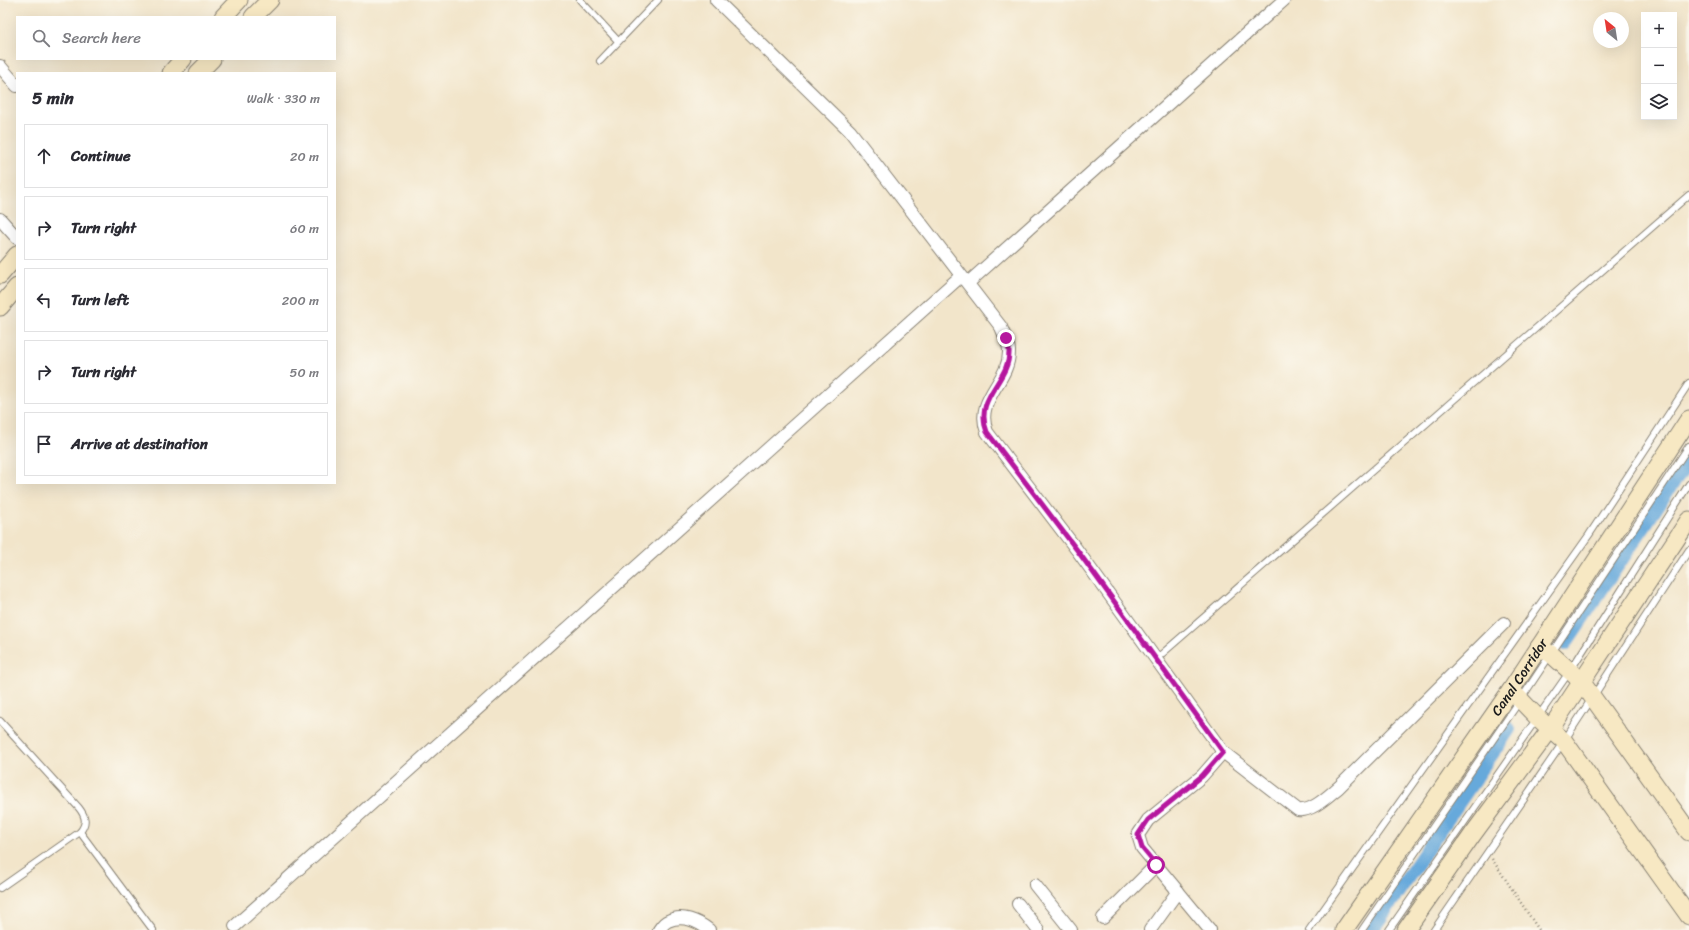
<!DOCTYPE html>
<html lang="en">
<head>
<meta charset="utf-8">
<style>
	:root { --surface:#fff; --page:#f2f2f3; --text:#2b2b33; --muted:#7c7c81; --line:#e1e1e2 }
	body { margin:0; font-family:Sriracha,sans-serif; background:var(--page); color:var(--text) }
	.controls { position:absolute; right:12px; top:12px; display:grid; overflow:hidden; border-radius:0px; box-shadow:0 4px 16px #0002 }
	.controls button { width:36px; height:36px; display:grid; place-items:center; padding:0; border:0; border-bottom:1px solid var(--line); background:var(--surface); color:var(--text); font:20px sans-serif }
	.compass { position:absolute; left:1593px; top:12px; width:36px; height:36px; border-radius:50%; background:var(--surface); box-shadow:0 4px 16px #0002; rotate:330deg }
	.stop { position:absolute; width:12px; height:12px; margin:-9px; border:3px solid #b5179e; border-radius:50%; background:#fff }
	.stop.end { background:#b5179e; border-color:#fff; box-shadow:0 1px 4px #0008 }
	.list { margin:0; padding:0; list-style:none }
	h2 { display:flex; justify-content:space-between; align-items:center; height:52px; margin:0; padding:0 16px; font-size:17px }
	h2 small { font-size:13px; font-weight:400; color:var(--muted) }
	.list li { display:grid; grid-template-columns:26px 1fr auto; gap:12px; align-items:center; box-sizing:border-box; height:64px; margin:0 8px 8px; padding:0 8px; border:1px solid var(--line); border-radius:0px }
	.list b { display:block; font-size:15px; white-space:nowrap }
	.list em { font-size:13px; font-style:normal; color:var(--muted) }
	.icon { flex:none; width:22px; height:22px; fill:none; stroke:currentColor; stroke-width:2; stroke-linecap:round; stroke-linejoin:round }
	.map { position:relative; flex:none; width:1689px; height:930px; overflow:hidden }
	.search { position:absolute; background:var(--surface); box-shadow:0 4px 16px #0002; left:16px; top:16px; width:320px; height:44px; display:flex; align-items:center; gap:10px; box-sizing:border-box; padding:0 14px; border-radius:0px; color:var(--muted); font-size:15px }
	.panel { position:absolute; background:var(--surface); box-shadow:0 4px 16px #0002; left:16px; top:72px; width:320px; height:412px; border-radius:0px }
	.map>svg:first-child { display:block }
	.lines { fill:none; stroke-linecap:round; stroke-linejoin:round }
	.canal { stroke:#66a9db; stroke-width:14 }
	.lane-casing { stroke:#878073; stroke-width:8 }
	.street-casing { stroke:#878073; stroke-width:14 }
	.secondary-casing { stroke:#878073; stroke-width:19 }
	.path { stroke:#878073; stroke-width:2.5; stroke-dasharray:1 3; stroke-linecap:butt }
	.lane { stroke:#fff; stroke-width:6 }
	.street { stroke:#fff; stroke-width:12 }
	.secondary { stroke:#f7e8c3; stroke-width:17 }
	.route { stroke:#b5179e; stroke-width:5 }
	.labels { text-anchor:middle; stroke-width:3; stroke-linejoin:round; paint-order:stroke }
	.street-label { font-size:14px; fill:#1c1c1c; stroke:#fbf7ec }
</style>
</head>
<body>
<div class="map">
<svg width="1689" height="930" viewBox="0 0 1689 930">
	<rect width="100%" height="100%" fill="#fbf7ec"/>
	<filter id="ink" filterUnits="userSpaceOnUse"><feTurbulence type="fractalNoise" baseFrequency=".025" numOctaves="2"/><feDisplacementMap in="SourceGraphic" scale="8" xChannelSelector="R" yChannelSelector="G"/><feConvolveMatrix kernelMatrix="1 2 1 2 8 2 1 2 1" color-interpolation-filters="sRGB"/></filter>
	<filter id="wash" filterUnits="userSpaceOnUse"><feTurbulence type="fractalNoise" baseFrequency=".012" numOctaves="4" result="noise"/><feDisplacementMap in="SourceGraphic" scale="16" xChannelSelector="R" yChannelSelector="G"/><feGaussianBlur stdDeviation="0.9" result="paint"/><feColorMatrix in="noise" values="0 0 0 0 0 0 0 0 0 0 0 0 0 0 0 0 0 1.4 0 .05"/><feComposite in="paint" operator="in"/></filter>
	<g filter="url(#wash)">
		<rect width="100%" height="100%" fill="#f2e5ca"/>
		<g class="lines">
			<g class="canal">
				<polyline points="1565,644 1689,459"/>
				<polyline points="1372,930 1509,729"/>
			</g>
		</g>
	</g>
	<g filter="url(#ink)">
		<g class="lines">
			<defs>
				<g id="lane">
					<polyline points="580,0 618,41"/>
					<polyline points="600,61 658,0"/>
					<polyline points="1156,659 1689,195"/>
					<path d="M0,721L79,808C86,817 87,823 80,832L0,888"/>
					<polyline points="80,832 153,930"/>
					<polyline points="1309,930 1589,535 1689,383"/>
					<polyline points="1362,930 1521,699 1689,446"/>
					<polyline points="1389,930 1570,671 1689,484"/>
					<polyline points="1434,930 1564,741 1689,550"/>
				</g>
				<g id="street">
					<path d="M716,0L850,131L1001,327C1004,335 1009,343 1009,351C1010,382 974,398 987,432L1077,550L1223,752"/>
					<polyline points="0,66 17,86"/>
					<polyline points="0,219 17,238"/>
					<polyline points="968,283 1284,0"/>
					<polyline points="1035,885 1071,930"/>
					<polyline points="1018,904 1038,930"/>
					<polyline points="1103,918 1156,865"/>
					<polyline points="235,926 961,276"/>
					<path d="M659,930C661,927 665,922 668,921C682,914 698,921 709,930"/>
					<polyline points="1150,930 1178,891"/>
					<path d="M1210,930L1142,848L1138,835L1148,820L1202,776L1223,752L1298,810C1312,812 1328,796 1339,787L1504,623"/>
				</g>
				<g id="secondary">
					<polyline points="223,17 239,0"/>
					<polyline points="253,17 270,0"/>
					<polyline points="171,73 183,59"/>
					<polyline points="198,73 212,59"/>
					<polyline points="0,275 17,255"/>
					<polyline points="0,307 17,287"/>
					<polyline points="1539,647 1551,654 1581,681 1689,832"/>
					<polyline points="1511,690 1538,718 1564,741 1689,916"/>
					<path id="s1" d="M1344,930L1511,690L1689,419"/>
					<polyline points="1406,930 1473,834 1551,728 1689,520"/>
				</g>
			</defs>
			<use href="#lane" class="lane-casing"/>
			<use href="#street" class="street-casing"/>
			<use href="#secondary" class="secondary-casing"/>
			<polyline class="path" points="1492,859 1539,930"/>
			<use href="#lane" class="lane"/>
			<use href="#street" class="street"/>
			<use href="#secondary" class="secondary"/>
		</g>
	</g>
	<g class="lines" filter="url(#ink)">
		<path class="route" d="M1006,338C1007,342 1009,346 1009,350C1011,381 973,396 987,432L1077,550L1223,752L1202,776L1148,820L1138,835L1142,848L1156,865"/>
	</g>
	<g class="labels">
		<g class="street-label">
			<text dy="5" stroke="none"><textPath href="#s1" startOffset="308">Canal Corridor</textPath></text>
		</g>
	</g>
</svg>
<div class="controls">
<button>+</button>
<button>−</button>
<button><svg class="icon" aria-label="layers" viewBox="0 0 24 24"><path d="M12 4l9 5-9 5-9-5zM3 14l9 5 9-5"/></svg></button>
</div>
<svg class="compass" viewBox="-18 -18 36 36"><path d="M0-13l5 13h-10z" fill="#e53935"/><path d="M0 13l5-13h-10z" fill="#7c7c81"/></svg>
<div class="stop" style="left:1156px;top:865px"></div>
<div class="stop end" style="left:1006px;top:338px"></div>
<div class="search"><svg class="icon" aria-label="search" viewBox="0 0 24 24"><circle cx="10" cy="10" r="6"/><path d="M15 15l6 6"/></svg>Search here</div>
<section class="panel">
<h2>5 min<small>Walk · 330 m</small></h2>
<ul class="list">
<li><svg class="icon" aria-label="ahead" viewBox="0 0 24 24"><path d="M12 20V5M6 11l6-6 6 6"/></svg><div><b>Continue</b></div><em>20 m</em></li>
<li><svg class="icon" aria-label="right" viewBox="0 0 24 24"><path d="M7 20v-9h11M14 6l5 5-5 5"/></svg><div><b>Turn right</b></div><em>60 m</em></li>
<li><svg class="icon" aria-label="left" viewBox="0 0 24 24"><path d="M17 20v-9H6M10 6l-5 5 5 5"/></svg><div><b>Turn left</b></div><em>200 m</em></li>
<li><svg class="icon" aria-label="right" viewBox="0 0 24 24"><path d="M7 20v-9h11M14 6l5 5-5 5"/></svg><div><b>Turn right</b></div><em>50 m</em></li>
<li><svg class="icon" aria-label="arrive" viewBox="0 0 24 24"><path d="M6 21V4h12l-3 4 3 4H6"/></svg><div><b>Arrive at destination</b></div></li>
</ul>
</section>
</div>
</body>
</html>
